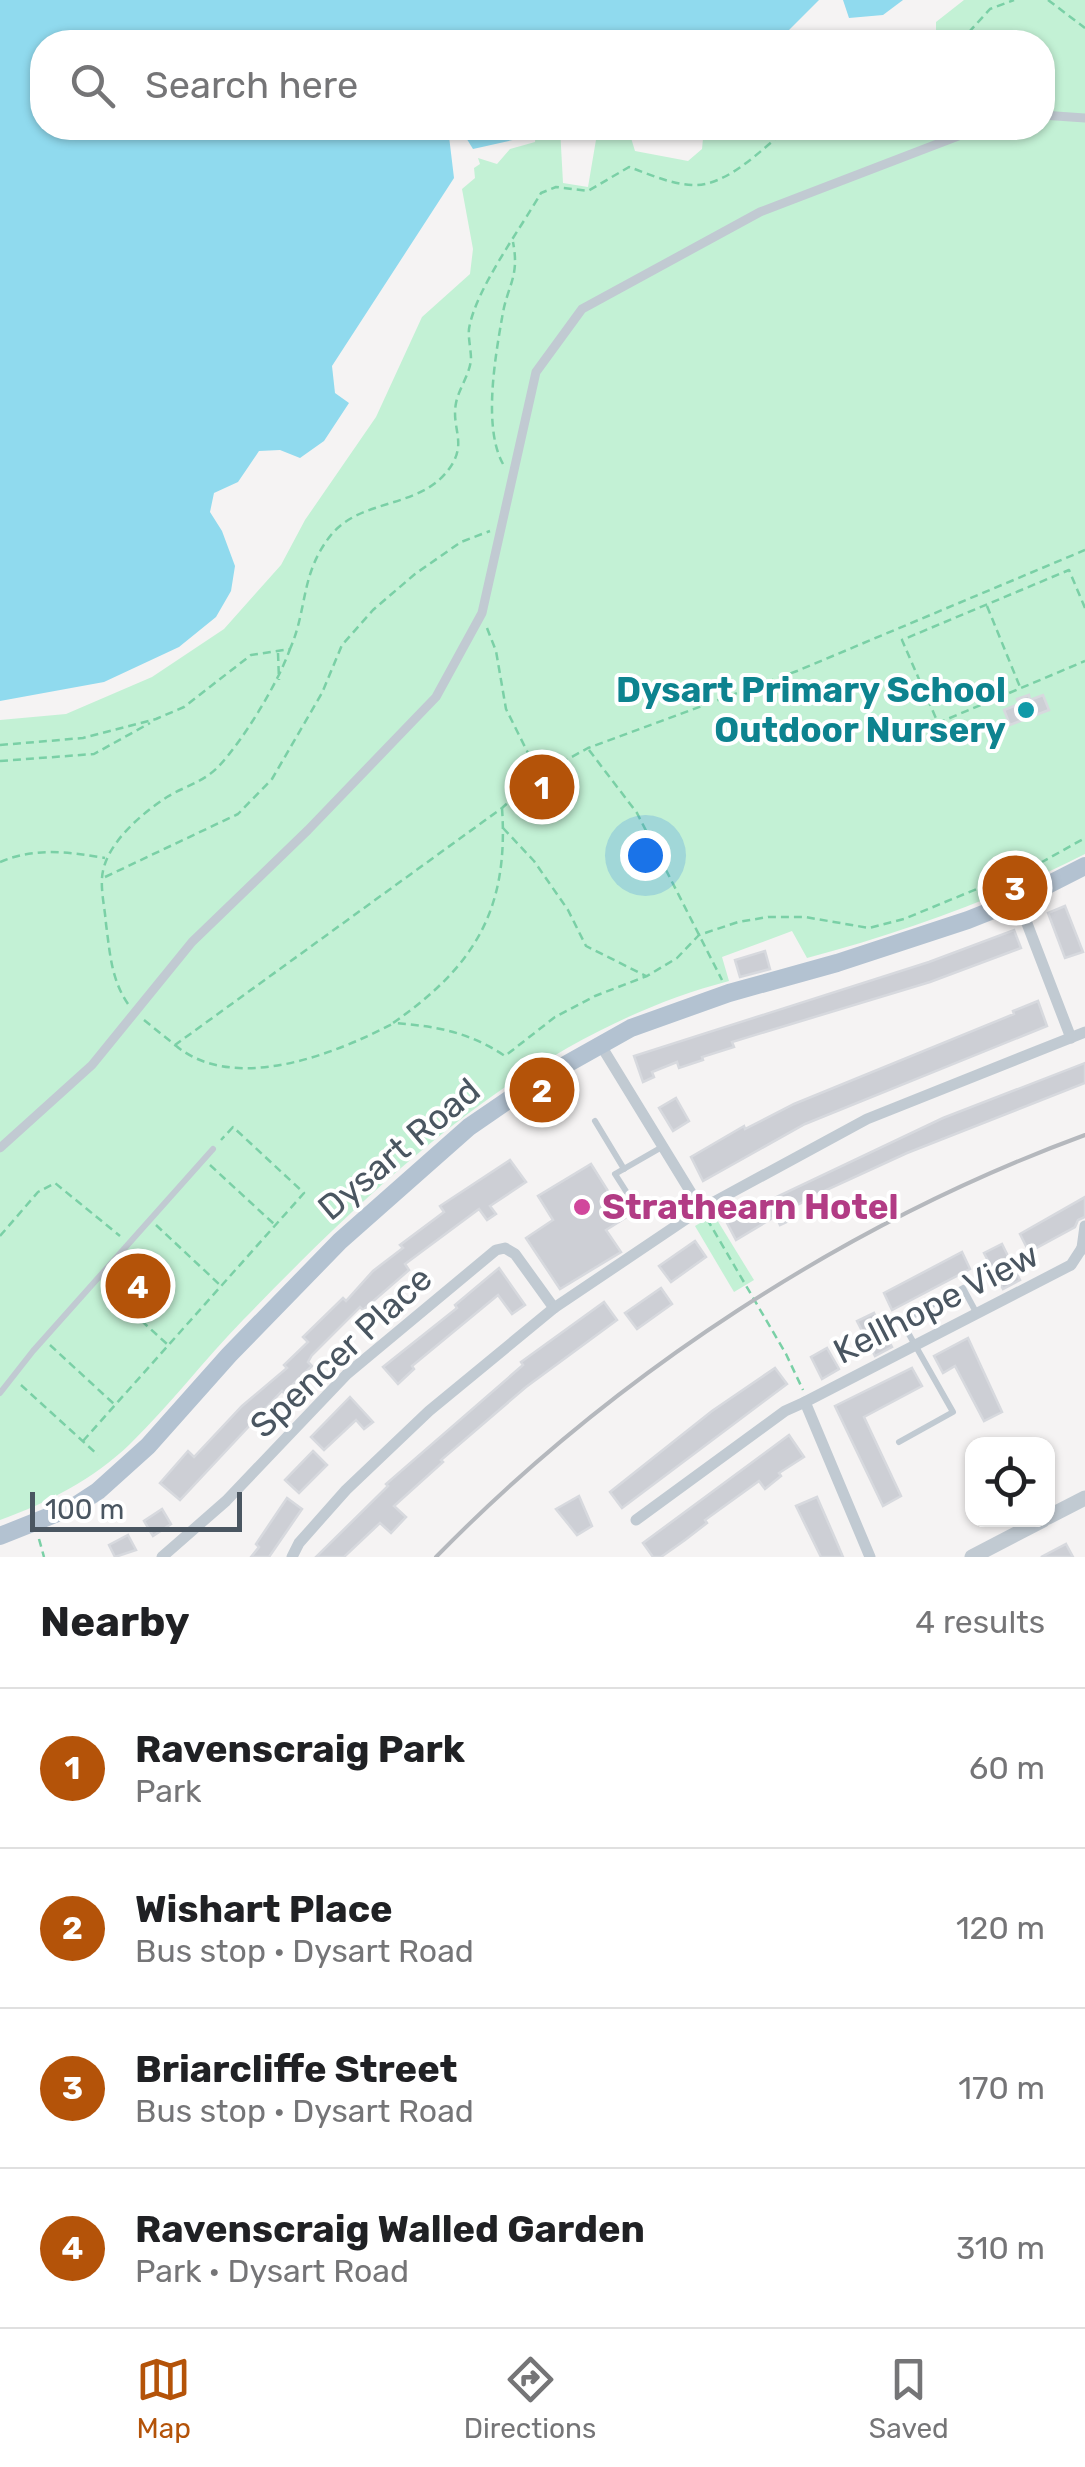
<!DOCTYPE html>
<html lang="en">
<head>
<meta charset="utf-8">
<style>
	:root { --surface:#fff; --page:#f2f2f2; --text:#202124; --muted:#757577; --line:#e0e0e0; --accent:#b45309 }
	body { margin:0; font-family:Rubik,sans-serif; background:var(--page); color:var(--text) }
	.controls { position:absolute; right:30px; bottom:30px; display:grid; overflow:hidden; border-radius:20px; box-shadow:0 2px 8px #0004 }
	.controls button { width:90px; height:90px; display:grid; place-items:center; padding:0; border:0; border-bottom:2px solid var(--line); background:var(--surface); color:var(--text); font:50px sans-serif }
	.scale { position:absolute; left:30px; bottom:25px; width:212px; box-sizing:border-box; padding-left:10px; border:5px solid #4a5661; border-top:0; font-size:28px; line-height:35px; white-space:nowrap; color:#4a5661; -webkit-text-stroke:8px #fff; paint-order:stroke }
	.you { position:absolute; left:645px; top:855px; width:35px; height:35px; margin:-25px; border:8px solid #fff; border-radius:50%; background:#1a73e8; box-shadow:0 0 0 15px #1a73e833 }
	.badge { display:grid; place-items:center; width:65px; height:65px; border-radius:50%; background:var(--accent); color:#fff; font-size:32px; font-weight:700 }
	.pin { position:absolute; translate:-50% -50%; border:5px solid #fff; box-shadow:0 2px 10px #0006 }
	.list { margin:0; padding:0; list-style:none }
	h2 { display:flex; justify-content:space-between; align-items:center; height:130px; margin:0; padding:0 40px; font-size:42px }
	h2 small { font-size:32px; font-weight:400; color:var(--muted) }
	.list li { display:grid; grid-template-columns:65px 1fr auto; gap:30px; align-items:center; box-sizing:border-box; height:160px; padding:0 40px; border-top:2px solid var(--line) }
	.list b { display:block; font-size:38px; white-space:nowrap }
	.list p { margin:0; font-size:32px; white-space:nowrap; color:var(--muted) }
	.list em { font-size:32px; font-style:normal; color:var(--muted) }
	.icon { flex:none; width:55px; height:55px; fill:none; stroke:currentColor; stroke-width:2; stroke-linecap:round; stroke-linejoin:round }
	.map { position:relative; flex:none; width:1085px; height:1557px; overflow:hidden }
	.search { position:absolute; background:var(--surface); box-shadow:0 2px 8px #0004; left:30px; right:30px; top:30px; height:110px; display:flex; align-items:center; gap:25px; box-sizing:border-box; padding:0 35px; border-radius:40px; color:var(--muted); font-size:38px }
	.sheet { height:770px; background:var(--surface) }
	nav { display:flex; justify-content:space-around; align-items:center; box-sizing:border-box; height:140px; border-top:2px solid var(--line); background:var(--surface); font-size:28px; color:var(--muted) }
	nav a { display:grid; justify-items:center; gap:5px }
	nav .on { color:var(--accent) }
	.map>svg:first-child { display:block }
	.green { fill:#c3f1d5 }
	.water { fill:#90daee }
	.building { fill:#cdcfd5; stroke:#d7d9de; stroke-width:2.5 }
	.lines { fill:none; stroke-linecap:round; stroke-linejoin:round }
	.path { stroke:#7ad0a6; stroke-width:2.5; stroke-dasharray:8 5; stroke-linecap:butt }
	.service { stroke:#c1cad2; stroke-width:6 }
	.pedestrian { stroke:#c1cad2; stroke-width:9 }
	.minor { stroke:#c1cad2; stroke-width:11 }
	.tertiary { stroke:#c1cad2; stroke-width:15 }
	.primary { stroke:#b3c2d1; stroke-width:18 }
	.rail { stroke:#b5b8bd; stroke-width:4 }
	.culture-dot { fill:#0f9aa8; stroke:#fff; stroke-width:4 }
	.hotel-dot { fill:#d1479c; stroke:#fff; stroke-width:4 }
	.labels { text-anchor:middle; stroke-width:8; stroke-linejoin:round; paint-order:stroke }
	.culture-label { font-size:35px; font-weight:bold; fill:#0d838f; stroke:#fff; text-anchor:end }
	.street-label { font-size:35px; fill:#4a5661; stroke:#fff }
	.hotel-label { font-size:35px; font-weight:bold; fill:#b23c85; stroke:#fff; text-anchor:start }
</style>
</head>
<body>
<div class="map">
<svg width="1085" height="1557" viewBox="0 0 1085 1557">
	<rect width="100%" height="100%" fill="#f5f3f3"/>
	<g class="green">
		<path d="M964,0H1085V854C996,899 904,932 807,958L792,931L722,957L729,981C534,1032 380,1179 243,1320C204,1360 170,1405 130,1444C94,1479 47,1503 0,1520V720L66,714L152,677L224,629L281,565L305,520L376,417L422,317L470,274L473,249L462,189L475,178L474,168L480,164L478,158L497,164L510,149L535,142L536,128H560L563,183L588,187L598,128H628L635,151L688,161L702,149L704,128H1042V42H936V22Z"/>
		<polygon points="714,1215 754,1280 734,1292 695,1226"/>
	</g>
	<g class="water">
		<polygon points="0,0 819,0 777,42 42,42 42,128 448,128 454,178 332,366 335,393 349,403 324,441 300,458 280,450 259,451 238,482 214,493 210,512 222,531 235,566 231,591 216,617 179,647 104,682 0,701"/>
		<polygon points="843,0 903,0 883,15 849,18"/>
		<polygon points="460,128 534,128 535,135 473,149"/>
	</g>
	<g class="building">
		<polygon points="1029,695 1030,700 1043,695 1049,710 1010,725 1004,710 1019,704 1017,699"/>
		<polygon points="1065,906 1083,952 1065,958 1048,913"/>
		<polygon points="1014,930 1021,948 930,982 732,1042 734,1047 702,1057 703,1060 679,1068 677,1062 652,1072 654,1077 643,1082 634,1056 929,962"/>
		<polygon points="765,951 770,969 740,977 735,960"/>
		<polygon points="1038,1001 1047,1026 805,1124 703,1181 691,1157 744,1126 745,1129 794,1104 1014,1014 1013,1011"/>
		<polygon points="1085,1063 1085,1083 907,1153 824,1191 786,1211 791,1220 780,1225 776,1216 736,1240 726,1221 943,1118"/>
		<polygon points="676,1098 689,1121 673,1131 659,1108"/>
		<polygon points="510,1160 526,1182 490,1206 496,1214 487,1220 479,1209 405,1264 409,1270 363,1310 360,1307 312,1355 308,1362 312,1366 284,1393 282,1391 180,1500 160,1483 188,1451 194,1457 242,1406 287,1368 284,1365 308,1342 303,1337 343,1298 346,1301 373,1271 403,1248 400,1245 444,1212 440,1206"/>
		<polygon points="591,1164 625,1218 606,1230 621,1252 560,1289 526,1238 553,1220 538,1196"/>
		<polygon points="1085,1197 1085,1217 1078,1220 1075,1227 1029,1252 1020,1234"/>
		<polygon points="695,1241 706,1257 671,1282 659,1266"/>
		<polygon points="1002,1244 1020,1280 1003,1289 984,1253"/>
		<polygon points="962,1252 970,1269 892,1310 884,1293"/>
		<polygon points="499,1268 525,1305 512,1314 498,1295 412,1366 414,1369 398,1384 383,1367 457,1308 455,1305"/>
		<polygon points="661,1288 672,1304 637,1329 625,1313"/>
		<polygon points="604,1302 617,1320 526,1387 441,1460 443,1462 394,1506 406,1517 391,1533 380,1523 344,1557 316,1557 388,1486 386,1484 523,1365 521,1362"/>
		<polygon points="874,1313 892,1347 875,1356 857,1321"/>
		<polygon points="968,1338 1002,1412 984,1421 955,1366 943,1373 934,1356"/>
		<polygon points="827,1348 839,1369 822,1379 811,1357"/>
		<polygon points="775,1368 787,1384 622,1508 610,1492 712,1411"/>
		<polygon points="912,1368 922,1386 864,1417 901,1496 883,1506 835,1406"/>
		<polygon points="350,1397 373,1422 364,1429 356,1420 324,1450 311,1437"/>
		<polygon points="789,1435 804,1457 779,1473 781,1476 765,1489 759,1481 705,1520 707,1523 685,1540 661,1557 653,1557 643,1543"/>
		<polygon points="313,1451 327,1465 299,1493 285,1480"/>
		<polygon points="579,1496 592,1526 577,1535 556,1509"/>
		<polygon points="817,1497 834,1536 843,1557 821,1557 796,1506"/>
		<polygon points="287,1498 302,1509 269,1557 251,1557 259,1547 256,1544"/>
		<polygon points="162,1509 171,1524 153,1536 144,1521"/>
		<polygon points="128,1535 136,1550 115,1557 109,1545"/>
		<polygon points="1066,1544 1073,1557 1041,1557"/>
	</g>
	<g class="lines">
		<g class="path">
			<polyline points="1048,0 1085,28"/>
			<polyline points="960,42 990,9 1014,0"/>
			<polyline points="853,128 859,128"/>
			<path d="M503,464C483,428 495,358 502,318C507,285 520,278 513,242"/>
			<polyline points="987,606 1020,687"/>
			<polyline points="1085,608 1069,570 902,640 938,723 1085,661"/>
			<polyline points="487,628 496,651 506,709 539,775 588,748 797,671 1085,550"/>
			<polyline points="278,653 279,680"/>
			<path d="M0,745L83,738L156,719L184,707L251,655L290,649C308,608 300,574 331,535C361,498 420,509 449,469C468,443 451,429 456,403C459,388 470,374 471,359C471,349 468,338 469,329C475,290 521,228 541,193L556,187L588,191L629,167C649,174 670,184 692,185C727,187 763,148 788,128"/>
			<polyline points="589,750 637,813 722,980"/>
			<polyline points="0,761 94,754 150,723"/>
			<path d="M502,808C509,909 475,966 393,1023C436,1026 469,1032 505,1056L555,1017L595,996L647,976L677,958L699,935L738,922L768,917H805L869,928L904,919L1042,862L1085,838"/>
			<polyline points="503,828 534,861 568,910 586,946 646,976"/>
			<path d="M0,862C35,847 68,852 105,858"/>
			<polyline points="105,877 238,814 272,779 322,693 342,645 373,610 415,574 461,542 490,531"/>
			<path d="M128,1004C111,979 110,953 106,924C105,909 101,893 102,878C104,845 141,814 167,797C185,786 204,782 219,766C244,739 278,683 290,649"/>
			<polyline points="144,1020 175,1045 502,808 539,775"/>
			<path d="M175,1045C233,1094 333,1055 392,1024"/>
			<polyline points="210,1165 274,1224"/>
			<polyline points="707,1219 786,1354 803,1390"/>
			<polyline points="156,1225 220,1285"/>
			<polyline points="0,1236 38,1192 55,1183 120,1236"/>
			<polyline points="103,1286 167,1344"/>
			<polyline points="50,1345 114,1404"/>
			<polyline points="21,1385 98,1455"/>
			<polyline points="83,1441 304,1193 233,1127 221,1140"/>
			<polyline points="39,1539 44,1557"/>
		</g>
		<g class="service">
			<polyline points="595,1121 624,1169"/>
			<polyline points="638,1210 615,1174 662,1147"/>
			<polyline points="0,1393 33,1351 213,1149"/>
			<polyline points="899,1442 953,1412 902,1322 963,1288 977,1314"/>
		</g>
		<g class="pedestrian">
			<polyline points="1042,115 1085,118"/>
			<polyline points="0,1148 92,1065 192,942 308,830 436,697 482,613 536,372 582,309 760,212 979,128"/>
		</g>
		<g class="minor">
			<polyline points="1018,900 1071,1038"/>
			<polyline points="600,1044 701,1209"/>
			<polyline points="1082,1248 1085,1226"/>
			<polyline points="805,1402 1071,1265 1082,1248 1085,1249"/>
			<polyline points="636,1520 785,1411 805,1402 870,1557"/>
			<polyline points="162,1557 226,1501 347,1374 496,1250 505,1248 515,1254 554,1308"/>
			<polyline points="292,1557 299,1543 346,1490 429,1411 554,1308 701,1209 867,1119 1085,1032"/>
		</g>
		<g class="tertiary">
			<polyline points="1048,1517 1085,1498"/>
			<polyline points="972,1557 1043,1520"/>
		</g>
		<polyline class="primary" points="0,1536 75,1506 98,1491 148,1446 229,1355 340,1241 469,1127 533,1083 631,1028 729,993 837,963 968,920 1018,900 1085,866"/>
		<path class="rail" d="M436,1557C614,1375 845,1223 1085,1135"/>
	</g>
	<circle class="culture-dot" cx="1026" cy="710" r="10"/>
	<circle class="hotel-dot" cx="582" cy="1207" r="10"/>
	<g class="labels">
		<g class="culture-label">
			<text x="1006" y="702">Dysart Primary School<tspan x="1006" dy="40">Outdoor Nursery</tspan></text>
		</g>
		<g class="street-label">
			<text transform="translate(399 1149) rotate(-40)" y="12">Dysart Road</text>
			<text transform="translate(936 1303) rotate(-27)" y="12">Kellhope View</text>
			<text transform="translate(341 1352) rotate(-43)" y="12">Spencer Place</text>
		</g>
		<g class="hotel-label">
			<text x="602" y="1219">Strathearn Hotel</text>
		</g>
	</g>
</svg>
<div class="controls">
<button><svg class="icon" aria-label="locate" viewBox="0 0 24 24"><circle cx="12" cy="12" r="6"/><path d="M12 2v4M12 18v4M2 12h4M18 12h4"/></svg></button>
</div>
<div class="scale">100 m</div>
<div class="you"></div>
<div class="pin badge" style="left:542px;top:787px">1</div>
<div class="pin badge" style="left:542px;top:1090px">2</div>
<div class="pin badge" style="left:1015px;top:888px">3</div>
<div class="pin badge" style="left:138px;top:1286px">4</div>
<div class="search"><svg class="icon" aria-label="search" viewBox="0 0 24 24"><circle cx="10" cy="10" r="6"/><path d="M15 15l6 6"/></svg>Search here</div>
</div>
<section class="sheet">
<h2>Nearby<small>4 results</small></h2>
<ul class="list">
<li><span class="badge">1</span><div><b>Ravenscraig Park</b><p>Park</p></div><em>60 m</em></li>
<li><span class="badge">2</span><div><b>Wishart Place</b><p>Bus stop · Dysart Road</p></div><em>120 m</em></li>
<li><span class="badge">3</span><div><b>Briarcliffe Street</b><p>Bus stop · Dysart Road</p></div><em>170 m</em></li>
<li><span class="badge">4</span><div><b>Ravenscraig Walled Garden</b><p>Park · Dysart Road</p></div><em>310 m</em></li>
</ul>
</section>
<nav>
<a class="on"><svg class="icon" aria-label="map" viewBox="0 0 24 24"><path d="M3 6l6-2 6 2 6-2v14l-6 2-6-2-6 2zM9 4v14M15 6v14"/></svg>Map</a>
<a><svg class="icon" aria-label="directions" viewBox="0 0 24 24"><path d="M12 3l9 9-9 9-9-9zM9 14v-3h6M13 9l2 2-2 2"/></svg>Directions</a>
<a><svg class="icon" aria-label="saved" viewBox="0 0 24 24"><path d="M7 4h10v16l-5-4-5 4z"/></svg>Saved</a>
</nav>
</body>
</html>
